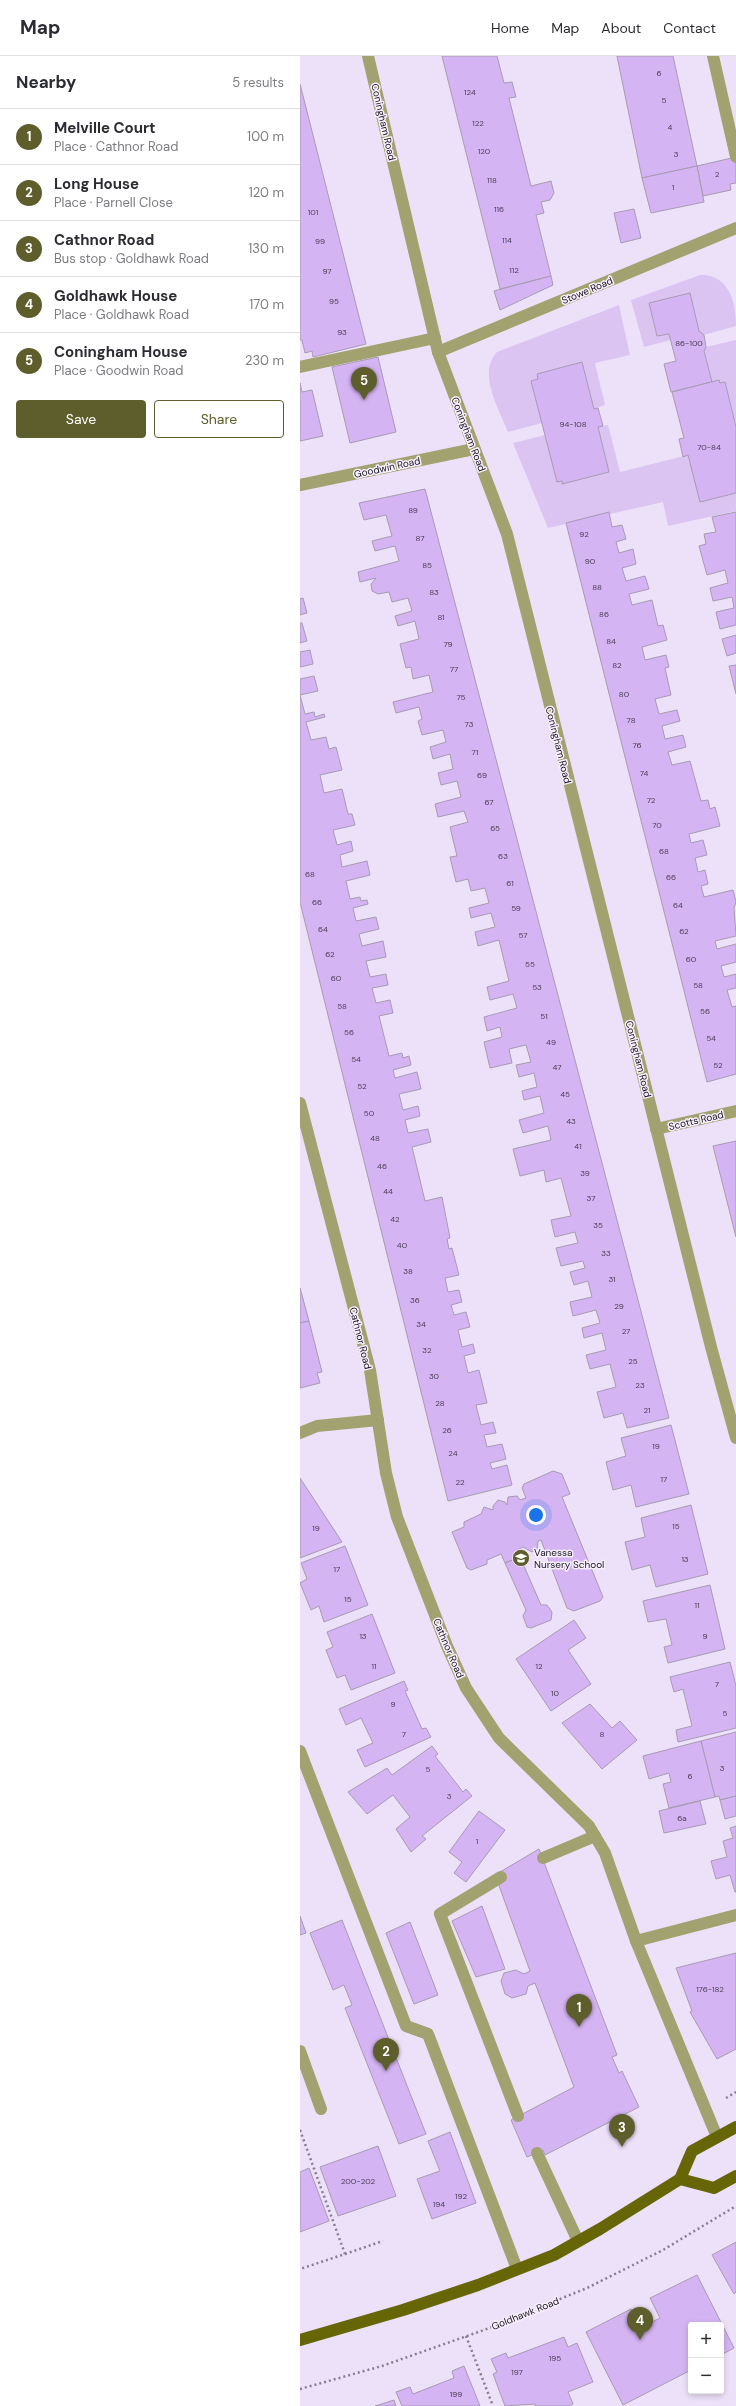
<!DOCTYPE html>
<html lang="en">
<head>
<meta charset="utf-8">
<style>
	:root { --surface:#fff; --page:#f2f2f3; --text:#2b2b33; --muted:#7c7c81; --line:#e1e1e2; --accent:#5d5e2b }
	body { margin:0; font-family:"DM Sans",sans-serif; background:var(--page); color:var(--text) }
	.controls { position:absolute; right:12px; bottom:12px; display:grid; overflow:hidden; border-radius:4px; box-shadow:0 2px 6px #0003 }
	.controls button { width:36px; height:36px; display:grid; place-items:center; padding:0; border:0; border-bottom:1px solid var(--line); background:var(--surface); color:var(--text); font:20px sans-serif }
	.you { position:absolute; left:236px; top:1459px; width:14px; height:14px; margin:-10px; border:3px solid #fff; border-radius:50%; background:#1a73e8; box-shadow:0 0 0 6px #1a73e833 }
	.badge { display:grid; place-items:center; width:26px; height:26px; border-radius:50%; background:var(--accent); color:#fff; font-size:13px; font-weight:700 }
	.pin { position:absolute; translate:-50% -33px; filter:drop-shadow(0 1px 2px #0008) }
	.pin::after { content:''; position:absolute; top:21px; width:14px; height:12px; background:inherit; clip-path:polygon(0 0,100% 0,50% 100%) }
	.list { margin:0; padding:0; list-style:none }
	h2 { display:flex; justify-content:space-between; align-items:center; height:52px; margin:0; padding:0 16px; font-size:17px }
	h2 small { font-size:13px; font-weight:400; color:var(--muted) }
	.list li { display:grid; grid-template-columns:26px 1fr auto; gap:12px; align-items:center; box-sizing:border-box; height:56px; padding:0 16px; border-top:1px solid var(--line) }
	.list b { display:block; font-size:15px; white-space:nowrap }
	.list p { margin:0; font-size:13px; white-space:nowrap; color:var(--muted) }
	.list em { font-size:13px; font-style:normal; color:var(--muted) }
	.actions { display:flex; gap:8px; padding:12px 16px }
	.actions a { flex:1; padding:9px 0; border:1px solid var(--accent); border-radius:4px; text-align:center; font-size:14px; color:var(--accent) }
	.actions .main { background:var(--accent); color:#fff }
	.map { position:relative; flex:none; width:436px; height:2350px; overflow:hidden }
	header { display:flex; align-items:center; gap:24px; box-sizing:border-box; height:56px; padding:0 20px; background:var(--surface); border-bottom:1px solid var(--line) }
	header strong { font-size:19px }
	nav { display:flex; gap:22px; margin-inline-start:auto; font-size:14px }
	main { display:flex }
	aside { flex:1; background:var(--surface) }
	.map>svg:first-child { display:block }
	.green { fill:#dbc4f1 }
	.building { fill:#d5b4f3; stroke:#a79bb2 }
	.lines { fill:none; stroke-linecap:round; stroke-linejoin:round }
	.path { stroke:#867e8e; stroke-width:2.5; stroke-dasharray:2 3; stroke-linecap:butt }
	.service { stroke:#a1a26f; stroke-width:12 }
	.minor { stroke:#a1a26f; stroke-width:12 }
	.primary { stroke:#676607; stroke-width:12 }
	.labels { text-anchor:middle; stroke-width:3; stroke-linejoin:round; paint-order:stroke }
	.number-label { font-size:8px; fill:#483d52 }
	.street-label { font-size:10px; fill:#19151d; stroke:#f8f0ff }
	.poi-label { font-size:10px; fill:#19151d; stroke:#f8f0ff; text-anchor:start }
</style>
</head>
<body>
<header>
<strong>Map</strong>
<nav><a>Home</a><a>Map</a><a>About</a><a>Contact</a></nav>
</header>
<main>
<aside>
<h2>Nearby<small>5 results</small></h2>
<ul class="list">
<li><span class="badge">1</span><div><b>Melville Court</b><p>Place · Cathnor Road</p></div><em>100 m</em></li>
<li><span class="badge">2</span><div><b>Long House</b><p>Place · Parnell Close</p></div><em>120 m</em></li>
<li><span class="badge">3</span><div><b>Cathnor Road</b><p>Bus stop · Goldhawk Road</p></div><em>130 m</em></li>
<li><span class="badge">4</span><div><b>Goldhawk House</b><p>Place · Goldhawk Road</p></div><em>170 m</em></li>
<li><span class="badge">5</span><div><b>Coningham House</b><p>Place · Goodwin Road</p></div><em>230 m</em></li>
</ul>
<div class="actions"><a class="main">Save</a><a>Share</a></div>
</aside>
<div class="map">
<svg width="436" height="2350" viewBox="0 0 436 2350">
	<rect width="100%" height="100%" fill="#ede1f9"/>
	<g class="green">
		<path d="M400,219C429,218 436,246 436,270L404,279L349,247L357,280L369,278L371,284L344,291L331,244Z"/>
		<path d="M319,249L330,299L295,307L305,349L294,353L282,306L237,318L238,323L232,325L242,367L208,376C199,353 177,317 197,296Z"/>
		<polygon points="436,284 436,365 435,366 420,327 412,326 404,295 406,291"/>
		<polygon points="308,369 320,416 388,399 436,437 436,455 368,470 363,446 248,472 213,387 245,379 257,426 262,425 262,428 309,416 298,371"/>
	</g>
	<g class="building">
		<polygon points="142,0 197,0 204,27 212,26 216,41 209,42 231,130 251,125 254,137 250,144 241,146 244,157 236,159 251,220 200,233"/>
		<polygon points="317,0 373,0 397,110 342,122"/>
		<polygon points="0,28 66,288 13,301 12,295 5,297 2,284 0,284"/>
		<polygon points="436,101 436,127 430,128 431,134 403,140 397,110"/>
		<polygon points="397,110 404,146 351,157 342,122"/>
		<polygon points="334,153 341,182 321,187 314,157"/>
		<polygon points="251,220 253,229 200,254 194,235"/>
		<polygon points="390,237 399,275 404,279 406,291 404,295 412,326 371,336 364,308 376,305 369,278 357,280 349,247"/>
		<polygon points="78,301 96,376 50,387 32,311"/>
		<polygon points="282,306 294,353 298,352 303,370 298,371 309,416 262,428 262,425 257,426 231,325 238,323 237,318"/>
		<polygon points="419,324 420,327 425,326 436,371 436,437 400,446 388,399 383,401 379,383 384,382 372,336"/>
		<polygon points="0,327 2,336 12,334 23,380 0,385"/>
		<polygon points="125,433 369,1362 327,1372 323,1357 304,1362 297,1336 316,1331 310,1308 290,1313 286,1299 306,1294 302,1277 284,1282 282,1272 300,1267 296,1254 273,1260 270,1246 292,1241 288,1225 274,1229 270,1216 285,1212 283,1205 261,1210 256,1192 278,1187 275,1176 255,1181 251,1164 271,1160 261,1122 246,1126 244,1114 220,1120 213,1093 251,1084 248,1070 223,1077 219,1064 244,1057 240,1040 224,1044 222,1035 237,1031 234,1017 219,1021 216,1009 231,1006 226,989 209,993 212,1007 190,1012 184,986 202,981 200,971 187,975 184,961 217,952 213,938 190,944 187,931 209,925 199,884 178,890 175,876 195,871 191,857 171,862 169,852 189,847 185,832 171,835 168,823 156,826 150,801 157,800 150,771 168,766 164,755 138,761 135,748 161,741 157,725 141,729 138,717 153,713 150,698 133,703 130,691 146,686 143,674 122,679 118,665 122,663 119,651 96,657 93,646 133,636 129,619 113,623 111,611 106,612 100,588 119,583 115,565 98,570 95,560 112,555 108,542 92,546 89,536 78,538 72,535 71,528 76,522 60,526 58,516 99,505 95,490 75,495 72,485 92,480 86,459 64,464 59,447"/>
		<polygon points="309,456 312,471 322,469 326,483 316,486 319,497 333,493 336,508 322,512 326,525 345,520 349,533 329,538 332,549 352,544 358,570 363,569 367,584 342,591 345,604 366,599 369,611 365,612 371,639 355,643 359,658 377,654 380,665 362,670 365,683 383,679 386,691 368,696 372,709 390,705 401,745 408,744 410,753 415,751 420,770 389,778 391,787 403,784 407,799 395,802 398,816 405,814 408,828 401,830 404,841 433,834 436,846 434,852 436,880 415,885 417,893 436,888 436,906 421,910 424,921 436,918 436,932 427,934 432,951 436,950 436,1018 407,1026 266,467"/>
		<polygon points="436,456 436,569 420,573 416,556 434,552 432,541 413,545 410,532 428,527 425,514 407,519 399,490 406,488 404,478 416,476 412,461"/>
		<polygon points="3,542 7,557 0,559 0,543"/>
		<polygon points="0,567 2,567 7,585 0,587"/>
		<polygon points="436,579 436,597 427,600 422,583"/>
		<polygon points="10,594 13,608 0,611 0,596"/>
		<polygon points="436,609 436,638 429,610"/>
		<polygon points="14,620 18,635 0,639 0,623"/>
		<polygon points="0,639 5,658 14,656 15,661 24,658 25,661 6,666 11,684 26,681 29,693 36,691 42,714 20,719 24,737 42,733 48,758 52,758 55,769 33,774 37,789 51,785 53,795 40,799 42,811 67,805 70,819 46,825 50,843 60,841 61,845 67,844 68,848 53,852 56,865 76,861 79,873 59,878 62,890 83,885 86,901 66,905 70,921 86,918 88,929 72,932 76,947 90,944 93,957 79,960 89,1000 102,997 103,1002 109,1000 111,1009 93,1014 95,1022 117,1016 121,1033 99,1038 103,1054 118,1050 120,1060 105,1064 108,1077 128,1073 131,1086 112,1091 125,1145 142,1141 150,1182 147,1183 149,1193 152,1192 159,1219 145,1222 148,1236 159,1234 162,1246 151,1249 154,1259 166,1256 170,1271 158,1274 162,1291 173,1288 175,1297 164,1300 168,1317 179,1314 187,1347 176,1349 181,1369 193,1366 196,1377 184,1379 187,1391 202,1388 206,1403 190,1407 192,1413 207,1409 212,1429 148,1445 0,846"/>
		<polygon points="436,1085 436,1181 413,1090"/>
		<polygon points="0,1232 9,1265 0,1267"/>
		<polygon points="9,1265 22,1316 17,1317 20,1327 0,1332 0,1267"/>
		<polygon points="371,1369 389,1438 336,1451 331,1429 313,1434 306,1406 326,1400 321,1382"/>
		<polygon points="253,1415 262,1418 270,1438 262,1441 303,1541 300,1545 274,1555 267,1552 241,1484 238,1485 237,1493 232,1496 223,1491 217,1494 220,1501 205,1507 201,1498 187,1504 187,1508 171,1514 167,1512 152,1476 164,1471 164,1466 181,1458 184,1451 193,1454 193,1450 198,1444 205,1446 207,1449 208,1441 217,1440 220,1444 226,1442 222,1432 224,1428"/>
		<polygon points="0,1422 42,1486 0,1502"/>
		<polygon points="391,1449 408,1518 356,1531 350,1509 332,1514 325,1486 345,1481 341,1462"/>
		<polygon points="45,1490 68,1549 24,1566 19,1550 11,1554 0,1527 7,1523 1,1507"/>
		<polygon points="220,1501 241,1549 247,1549 252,1556 251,1564 231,1572 227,1571 223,1560 226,1554 205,1507"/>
		<polygon points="410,1529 425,1593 368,1607 364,1591 372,1589 366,1563 348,1566 343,1545"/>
		<polygon points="72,1558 95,1617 51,1634 45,1619 37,1622 26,1594 33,1591 27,1576"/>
		<polygon points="274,1564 286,1582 268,1594 291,1628 251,1655 216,1603"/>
		<polygon points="430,1606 436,1630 436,1672 378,1686 376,1674 392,1670 383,1633 374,1636 370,1621"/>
		<polygon points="104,1625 108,1634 105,1635 122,1673 126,1672 131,1681 65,1711 57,1694 73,1687 61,1662 46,1669 39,1653"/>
		<polygon points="290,1648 312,1672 320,1665 337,1684 302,1713 262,1667"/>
		<polygon points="436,1676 436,1740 420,1744 419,1740 415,1741 401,1685"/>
		<polygon points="401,1685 415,1741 369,1752 363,1728 371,1726 369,1717 349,1723 343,1700"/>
		<polygon points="132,1690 138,1698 135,1700 163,1736 166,1733 172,1740 122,1780 126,1783 111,1796 96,1773 110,1761 93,1739 67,1758 48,1736 87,1712 92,1719"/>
		<polygon points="436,1740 436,1760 425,1763 420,1744"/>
		<polygon points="400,1745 406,1768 364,1777 359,1755"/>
		<polygon points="179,1755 205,1774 166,1826 154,1817 162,1806 149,1796"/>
		<polygon points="436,1770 436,1836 435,1836 430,1819 416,1823 411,1805 427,1801 423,1785 433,1782 430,1772"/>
		<polygon points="239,1793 317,1999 312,2001 319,2017 322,2015 339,2051 245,2099 243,2094 227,2101 211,2064 274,2031 235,1927 228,1930 226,1938 212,1942 205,1938 201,1925 204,1917 216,1914 224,1918 230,1915 198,1827 200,1816"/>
		<polygon points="182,1850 205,1913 176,1921 152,1865"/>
		<polygon points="0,1860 6,1877 0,1879"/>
		<polygon points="42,1864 126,2078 99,2088 45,1952 52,1949 44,1929 33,1934 10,1877"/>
		<polygon points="110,1866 138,1939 114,1948 86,1877"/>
		<polygon points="436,1897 436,1993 417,2003 390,1956 392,1955 376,1912"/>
		<polygon points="150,2076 176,2147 132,2163 117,2123 140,2115 128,2085"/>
		<polygon points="78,2090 96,2140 38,2160 20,2111"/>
		<polygon points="9,2112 29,2165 0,2176 0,2116"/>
		<polygon points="436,2186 436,2236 434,2238 412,2199"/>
		<polygon points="397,2219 434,2292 421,2299 421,2269 391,2269 391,2314 323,2349 286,2276 331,2253 340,2272 360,2262 350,2242"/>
		<polygon points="264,2281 268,2291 277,2287 293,2326 268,2336 273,2348 268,2350 235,2350 235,2348 205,2350 193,2318 197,2316 191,2303 206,2297 208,2302"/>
		<polygon points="164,2310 180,2350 102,2350 96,2336 110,2331 113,2338 154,2322 152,2315"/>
		<polygon points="94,2344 96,2350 75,2350"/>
	</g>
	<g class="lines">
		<g class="path">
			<polyline points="426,2042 436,2036"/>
			<polyline points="0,2074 45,2198 0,2213"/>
			<polyline points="45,2198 83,2185"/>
			<polyline points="166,2280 193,2350"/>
			<polyline points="0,2333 82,2310 184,2274 287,2232 363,2194 436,2150"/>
		</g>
		<g class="service">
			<polyline points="0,311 135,282"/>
			<polyline points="0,1377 17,1370 78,1364"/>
			<polyline points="0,1695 106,1970 128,1978 217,2213"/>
			<polyline points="243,1802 295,1780"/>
			<polyline points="201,1821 140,1858 218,2060"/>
			<polyline points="336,1885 436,1859"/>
			<polyline points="237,2097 278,2185"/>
		</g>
		<g class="minor">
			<polyline points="68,0 138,296 207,478 411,1291 436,1382"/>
			<polyline points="413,0 436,101"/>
			<polyline points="138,296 436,172"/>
			<polyline points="0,429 174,393"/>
			<polyline points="0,1047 70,1314 86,1417 97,1461 147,1590 166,1632 199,1682 289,1770 305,1797 336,1885 417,2081"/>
			<polyline points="356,1073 436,1055"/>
			<polyline points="0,1995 21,2053"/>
		</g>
		<g class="primary">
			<polyline points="380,2123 414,2132 436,2120"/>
			<polyline points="0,2284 103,2254 178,2229 254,2199 300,2173 380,2123 392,2095 436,2071"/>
		</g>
	</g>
	<defs>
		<symbol id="school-disc" viewBox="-11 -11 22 22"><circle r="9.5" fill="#5d5e2b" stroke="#f8f0ff"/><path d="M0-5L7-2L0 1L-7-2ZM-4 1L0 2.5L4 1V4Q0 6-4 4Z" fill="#fff"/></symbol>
	</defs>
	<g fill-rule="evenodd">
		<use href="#school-disc" x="211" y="1492" width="20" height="20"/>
	</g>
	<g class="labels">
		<g class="number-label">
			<text x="359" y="20">6</text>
			<text x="170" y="39">124</text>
			<text x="364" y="47">5</text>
			<text x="178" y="70">122</text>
			<text x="370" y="74">4</text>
			<text x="184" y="98">120</text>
			<text x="376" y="101">3</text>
			<text x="417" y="121">2</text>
			<text x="192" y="127">118</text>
			<text x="373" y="134">1</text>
			<text x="199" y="156">116</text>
			<text x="13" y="159">101</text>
			<text x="207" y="187">114</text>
			<text x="20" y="188">99</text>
			<text x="214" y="217">112</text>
			<text x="27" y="218">97</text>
			<text x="34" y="248">95</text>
			<text x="42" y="279">93</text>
			<text x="389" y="290">86-100</text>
			<text x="273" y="371">94-108</text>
			<text x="409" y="394">70-84</text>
			<text x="113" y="457">89</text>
			<text x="284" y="481">92</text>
			<text x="120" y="485">87</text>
			<text x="290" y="508">90</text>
			<text x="127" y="512">85</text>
			<text x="297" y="534">88</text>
			<text x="134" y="539">83</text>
			<text x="304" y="561">86</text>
			<text x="141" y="564">81</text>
			<text x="311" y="588">84</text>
			<text x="148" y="591">79</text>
			<text x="317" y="612">82</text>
			<text x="154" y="616">77</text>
			<text x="324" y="641">80</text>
			<text x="161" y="644">75</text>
			<text x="331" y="667">78</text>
			<text x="169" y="671">73</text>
			<text x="337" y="692">76</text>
			<text x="175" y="699">71</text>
			<text x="344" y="720">74</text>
			<text x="182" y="722">69</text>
			<text x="351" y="747">72</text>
			<text x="189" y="749">67</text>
			<text x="357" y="772">70</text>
			<text x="195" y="775">65</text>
			<text x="364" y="798">68</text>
			<text x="203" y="803">63</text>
			<text x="10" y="821">68</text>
			<text x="371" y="824">66</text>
			<text x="210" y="830">61</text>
			<text x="17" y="849">66</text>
			<text x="378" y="852">64</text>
			<text x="216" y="855">59</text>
			<text x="23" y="876">64</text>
			<text x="384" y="878">62</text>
			<text x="223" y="882">57</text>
			<text x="30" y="901">62</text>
			<text x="391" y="906">60</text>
			<text x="230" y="911">55</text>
			<text x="36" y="925">60</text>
			<text x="398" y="932">58</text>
			<text x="237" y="934">53</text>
			<text x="42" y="953">58</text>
			<text x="405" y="958">56</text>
			<text x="244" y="963">51</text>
			<text x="49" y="979">56</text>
			<text x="411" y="985">54</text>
			<text x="251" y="989">49</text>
			<text x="56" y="1006">54</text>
			<text x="418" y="1012">52</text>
			<text x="257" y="1014">47</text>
			<text x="62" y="1033">52</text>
			<text x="265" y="1041">45</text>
			<text x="69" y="1060">50</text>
			<text x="271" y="1068">43</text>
			<text x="75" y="1085">48</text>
			<text x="278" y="1093">41</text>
			<text x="82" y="1113">46</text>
			<text x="285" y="1120">39</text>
			<text x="88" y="1138">44</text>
			<text x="291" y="1145">37</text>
			<text x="95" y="1166">42</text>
			<text x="298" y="1172">35</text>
			<text x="102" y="1192">40</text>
			<text x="306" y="1200">33</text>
			<text x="108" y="1218">38</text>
			<text x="312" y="1226">31</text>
			<text x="115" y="1247">36</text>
			<text x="319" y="1253">29</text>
			<text x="121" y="1271">34</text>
			<text x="326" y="1278">27</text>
			<text x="127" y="1297">32</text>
			<text x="333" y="1308">25</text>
			<text x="134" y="1323">30</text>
			<text x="340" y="1332">23</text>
			<text x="140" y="1350">28</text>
			<text x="347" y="1357">21</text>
			<text x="147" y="1377">26</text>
			<text x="356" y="1393">19</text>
			<text x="153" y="1400">24</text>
			<text x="364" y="1426">17</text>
			<text x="160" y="1429">22</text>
			<text x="376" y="1473">15</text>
			<text x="16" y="1475">19</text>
			<text x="385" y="1506">13</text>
			<text x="37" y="1516">17</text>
			<text x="48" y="1546">15</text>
			<text x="397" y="1552">11</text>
			<text x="63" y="1583">13</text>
			<text x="405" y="1583">9</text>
			<text x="74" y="1613">11</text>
			<text x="239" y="1613">12</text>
			<text x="417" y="1631">7</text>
			<text x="255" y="1640">10</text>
			<text x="93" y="1651">9</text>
			<text x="425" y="1660">5</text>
			<text x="104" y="1681">7</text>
			<text x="302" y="1681">8</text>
			<text x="422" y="1715">3</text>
			<text x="128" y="1716">5</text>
			<text x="390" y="1723">6</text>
			<text x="149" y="1743">3</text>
			<text x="382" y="1765">6a</text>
			<text x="177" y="1788">1</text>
			<text x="410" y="1936">176-182</text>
			<text x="58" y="2128">200-202</text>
			<text x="161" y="2143">192</text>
			<text x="139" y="2151">194</text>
			<text x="255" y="2305">195</text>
			<text x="217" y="2319">197</text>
			<text x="156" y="2341">199</text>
		</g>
		<g class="street-label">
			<text transform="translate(84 66) rotate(77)" y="4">Coningham Road</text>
			<text transform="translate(287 234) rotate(-23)" y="4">Stowe Road</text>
			<text transform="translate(169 378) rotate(69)" y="4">Coningham Road</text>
			<text transform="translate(87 411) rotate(-12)" y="4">Goodwin Road</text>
			<text transform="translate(259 689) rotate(76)" y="4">Coningham Road</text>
			<text transform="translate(339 1003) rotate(76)" y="4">Coningham Road</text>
			<text transform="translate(396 1064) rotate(-13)" y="4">Scotts Road</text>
			<text transform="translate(61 1282) rotate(76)" y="4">Cathnor Road</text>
			<text transform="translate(149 1592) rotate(67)" y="4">Cathnor Road</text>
			<text transform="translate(225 2257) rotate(-22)" y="4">Goldhawk Road</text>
		</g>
		<g class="poi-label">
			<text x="234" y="1500">Vanessa<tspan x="234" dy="12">Nursery School</tspan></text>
		</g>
	</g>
</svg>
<div class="controls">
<button>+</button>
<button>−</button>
</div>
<div class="you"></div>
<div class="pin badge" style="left:279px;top:1971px">1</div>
<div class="pin badge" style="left:86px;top:2015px">2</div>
<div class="pin badge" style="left:322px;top:2091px">3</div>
<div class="pin badge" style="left:340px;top:2284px">4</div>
<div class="pin badge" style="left:64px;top:344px">5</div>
</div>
</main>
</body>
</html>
